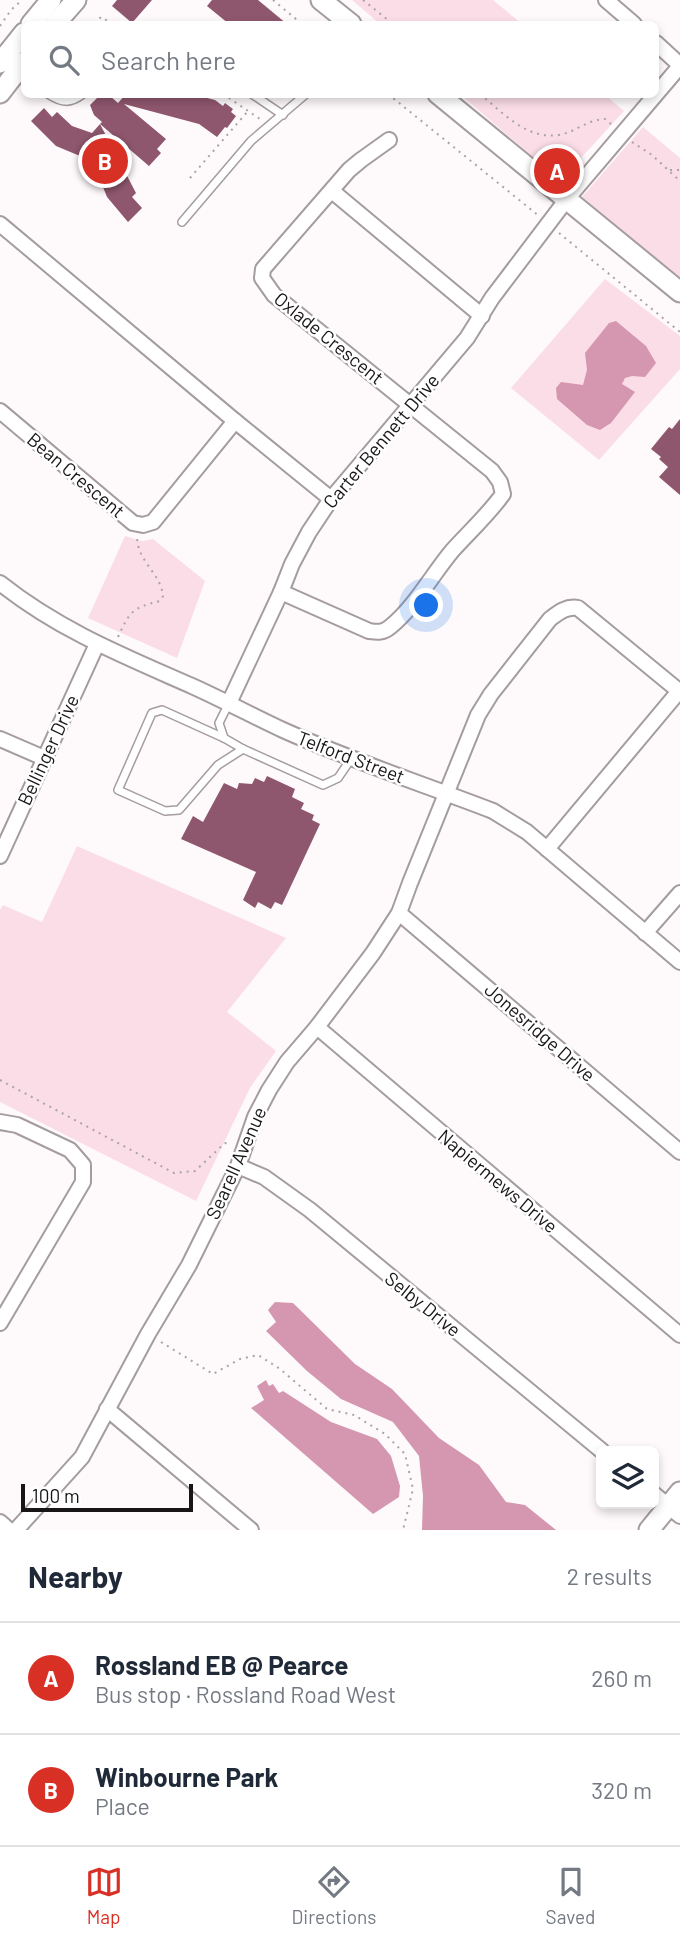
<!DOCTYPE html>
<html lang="en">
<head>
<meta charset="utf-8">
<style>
	:root { --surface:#fff; --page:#f6f6f7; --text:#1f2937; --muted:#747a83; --line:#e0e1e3; --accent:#d93025 }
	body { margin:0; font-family:Barlow,sans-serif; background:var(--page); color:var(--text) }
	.controls { position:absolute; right:21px; bottom:21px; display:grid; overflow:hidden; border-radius:10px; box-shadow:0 4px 10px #0003 }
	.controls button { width:63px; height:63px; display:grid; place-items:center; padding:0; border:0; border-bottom:2px solid var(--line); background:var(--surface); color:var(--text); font:35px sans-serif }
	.scale { position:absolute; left:21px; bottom:18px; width:172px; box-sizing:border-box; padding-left:7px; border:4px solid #181516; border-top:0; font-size:19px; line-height:24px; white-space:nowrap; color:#181516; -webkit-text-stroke:5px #fff; paint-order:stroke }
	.you { position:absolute; left:427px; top:606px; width:24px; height:24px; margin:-18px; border:5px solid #fff; border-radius:50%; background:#1a73e8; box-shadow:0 0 0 10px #1a73e833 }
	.badge { display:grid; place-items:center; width:46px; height:46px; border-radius:50%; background:var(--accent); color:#fff; font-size:23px; font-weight:700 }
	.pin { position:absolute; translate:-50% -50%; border:4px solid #fff; box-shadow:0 2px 7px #0006 }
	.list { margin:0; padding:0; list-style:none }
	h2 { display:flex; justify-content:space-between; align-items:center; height:91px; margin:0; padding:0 28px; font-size:30px }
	h2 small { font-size:23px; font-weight:400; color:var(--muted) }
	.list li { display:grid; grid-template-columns:46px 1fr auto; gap:21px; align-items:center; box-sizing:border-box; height:112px; padding:0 28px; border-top:2px solid var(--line) }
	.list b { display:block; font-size:26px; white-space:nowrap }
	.list p { margin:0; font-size:23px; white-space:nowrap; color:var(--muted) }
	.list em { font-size:23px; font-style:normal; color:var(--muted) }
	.icon { flex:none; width:38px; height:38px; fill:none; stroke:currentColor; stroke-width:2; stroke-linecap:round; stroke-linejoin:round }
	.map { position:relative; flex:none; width:680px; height:1530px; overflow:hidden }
	.search { position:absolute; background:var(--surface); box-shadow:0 4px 10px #0003; left:21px; right:21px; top:21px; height:77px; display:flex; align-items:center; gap:18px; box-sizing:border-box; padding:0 24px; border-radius:10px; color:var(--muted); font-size:26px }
	.sheet { height:315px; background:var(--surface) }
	nav { display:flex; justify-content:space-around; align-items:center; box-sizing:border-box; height:98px; border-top:2px solid var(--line); background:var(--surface); font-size:19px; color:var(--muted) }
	nav a { display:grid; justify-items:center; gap:4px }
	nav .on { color:var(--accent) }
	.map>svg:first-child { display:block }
	.green { fill:#fbdde8 }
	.water { fill:#d497af }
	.building { fill:#8f576e }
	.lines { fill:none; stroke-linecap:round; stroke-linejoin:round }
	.lane-casing { stroke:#a59c9f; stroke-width:10 }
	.street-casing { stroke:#a59c9f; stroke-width:18 }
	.secondary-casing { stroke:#a59c9f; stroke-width:23 }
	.path { stroke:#a9a5a6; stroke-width:2; stroke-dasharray:2 5; stroke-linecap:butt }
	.lane { stroke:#fff; stroke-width:7 }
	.street { stroke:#fff; stroke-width:14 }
	.secondary { stroke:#fff; stroke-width:19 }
	.labels { text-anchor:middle; stroke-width:5; stroke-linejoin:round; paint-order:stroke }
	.street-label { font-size:19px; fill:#181516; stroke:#fff }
</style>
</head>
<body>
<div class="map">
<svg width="680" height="1530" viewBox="0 0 680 1530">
	<rect width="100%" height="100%" fill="#fefafb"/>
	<g class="green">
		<polygon points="352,0 493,0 522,24 380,24"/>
		<polygon points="461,95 605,95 624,111 560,181"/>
		<polygon points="643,127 680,158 680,279 582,197"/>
		<polygon points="605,279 680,336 680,369 599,460 511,388"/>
		<polygon points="125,536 142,541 153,539 205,581 177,658 88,618"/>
		<polygon points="77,846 286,938 227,1012 276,1051 250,1088 196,1201 0,1102 0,910 3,905 42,922"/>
	</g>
	<g class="water">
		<polygon points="616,321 646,346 656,363 645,377 632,376 625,378 622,384 635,392 611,423 600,430 587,425 557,399 556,388 561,382 583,385 587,370 585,353 609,323"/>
		<polygon points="275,1302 293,1303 355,1364 392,1389 439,1438 479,1465 506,1502 525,1505 556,1530 422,1530 423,1496 419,1456 393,1422 341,1399 307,1371 266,1331 276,1322 268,1310"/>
		<polygon points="266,1380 269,1386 273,1384 279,1393 283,1391 331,1422 377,1439 391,1456 400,1486 399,1497 373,1514 251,1408 264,1400 257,1386"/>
	</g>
	<g class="building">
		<polygon points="117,0 152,0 132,23 112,6"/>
		<polygon points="212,0 258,0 287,24 229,24 207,6"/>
		<polygon points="126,94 192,94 215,100 223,106 225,103 233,109 231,112 236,116 227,128 225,127 217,137 199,124 124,104 166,139 157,149 161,153 149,166 100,124 102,122 94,115 90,105 100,95 110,96 118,103"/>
		<polygon points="44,108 52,117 57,112 72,126 92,133 100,124 136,193 132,197 142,208 128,222 107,197 97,172 99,171 83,153 80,156 56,146 31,121"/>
		<polygon points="680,419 680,495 659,477 668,467 659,459 661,457 651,449 669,427 672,429"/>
		<polygon points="267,776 295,789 292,797 304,803 301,809 314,815 312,820 320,824 282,905 275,902 271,909 258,902 255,908 243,900 256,872 181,839 193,816 203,822 224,783 237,789 239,783 252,784 255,778 264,782"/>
	</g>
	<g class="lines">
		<defs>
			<g id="lane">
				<path d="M48,94C62,103 70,104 83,94"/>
				<polyline points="252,94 283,115"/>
				<polyline points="182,222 251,141 306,94"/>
				<polyline points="229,703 219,723 224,738 243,749 323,785 338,778 351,759"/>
				<polyline points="224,738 162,710 152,713 118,790 165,811 179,810 218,765 243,749"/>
			</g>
			<g id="street">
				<polyline points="606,0 634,24"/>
				<polyline points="656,43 680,65"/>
				<polyline points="332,191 482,316"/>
				<polyline points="0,224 235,421 331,499"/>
				<polyline points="0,411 133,523 143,525 153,522 235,421"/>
				<path d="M0,583C59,630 124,656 192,686C223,700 253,716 283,730C352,761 423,784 493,811L527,832L680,962"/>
				<path d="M281,592L369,631C377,632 383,633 390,627C414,608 432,575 452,551C469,532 488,515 503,494L500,482L492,471L274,295L262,278L263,269L349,170L361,160L389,140"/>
				<polyline points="229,703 281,592 292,564 309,532 331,499 467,338 492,298 567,199 680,66"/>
				<polyline points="0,739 44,758"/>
				<polyline points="547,849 680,690"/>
				<polyline points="0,856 97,644"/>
				<polyline points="399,913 680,1152"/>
				<polyline points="645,933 680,893"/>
				<polyline points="317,1027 680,1335"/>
				<polyline points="0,1122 17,1125 70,1150 83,1165 83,1182 0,1323"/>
				<polyline points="238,1166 264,1177 310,1210 602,1451"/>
				<polyline points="107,1409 251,1530"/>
				<polyline points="654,1494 680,1516"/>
				<polyline points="0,1522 9,1530"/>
				<path d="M16,1530L82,1457L148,1334L189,1265L238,1166L255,1117L269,1090L287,1062L317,1027L373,953L399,913L410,883L478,715L491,694L550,619C559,612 567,606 578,608L679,691"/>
			</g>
			<g id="secondary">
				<polyline points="321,0 351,24"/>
				<polyline points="31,24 51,0"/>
				<polyline points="55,24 76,0"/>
				<polyline points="0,63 24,33"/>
				<polyline points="0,93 24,62"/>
				<polyline points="438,94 680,292"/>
				<polyline points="649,1530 680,1492"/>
			</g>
		</defs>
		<use href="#lane" class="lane-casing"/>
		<use href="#street" class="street-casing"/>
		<use href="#secondary" class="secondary-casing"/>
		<g class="path">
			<polyline points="273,0 302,24"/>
			<polyline points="363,0 393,24"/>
			<polyline points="95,24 101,17 113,24"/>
			<polyline points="0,26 11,10 22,0"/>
			<polyline points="223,94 260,119"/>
			<polyline points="388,94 539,216"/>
			<path d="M480,94C503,113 527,140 559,135C576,132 586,120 605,119L612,125"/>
			<polyline points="632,142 652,155 680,181"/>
			<polyline points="670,170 680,170"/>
			<polyline points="190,178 248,111"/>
			<polyline points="559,233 680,332"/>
			<path d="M118,637C130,611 132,608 160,601L163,596C161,573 137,562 137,536"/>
			<polyline points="0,1080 174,1173 195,1171 225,1143 230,1145"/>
			<polyline points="161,1342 213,1374 240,1359 258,1355 280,1369 327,1409 354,1415 385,1434 405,1454 413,1489 403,1530"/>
		</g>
		<use href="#lane" class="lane"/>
		<use href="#street" class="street"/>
		<use href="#secondary" class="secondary"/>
	</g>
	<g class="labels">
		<g class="street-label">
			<text transform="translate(329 338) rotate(39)" y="7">Oxlade Crescent</text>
			<text transform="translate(381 441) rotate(-50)" y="7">Carter Bennett Drive</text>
			<text transform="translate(76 475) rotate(40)" y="7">Bean Crescent</text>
			<text transform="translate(48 750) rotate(-65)" y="7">Bellinger Drive</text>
			<text transform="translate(351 757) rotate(21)" y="7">Telford Street</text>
			<text transform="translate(540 1032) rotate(41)" y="7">Jonesridge Drive</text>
			<text transform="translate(236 1163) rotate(-66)" y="7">Searell Avenue</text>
			<text transform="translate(498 1181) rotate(40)" y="7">Napiermews Drive</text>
			<text transform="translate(423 1304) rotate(39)" y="7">Selby Drive</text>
		</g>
	</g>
</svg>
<div class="controls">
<button><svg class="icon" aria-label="layers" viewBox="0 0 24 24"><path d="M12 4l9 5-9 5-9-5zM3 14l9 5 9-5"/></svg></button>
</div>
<div class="scale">100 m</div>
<div class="you"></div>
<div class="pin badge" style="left:557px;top:171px">A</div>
<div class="pin badge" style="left:105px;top:161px">B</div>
<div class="search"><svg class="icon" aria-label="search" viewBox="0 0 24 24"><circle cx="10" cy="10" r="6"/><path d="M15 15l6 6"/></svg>Search here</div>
</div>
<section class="sheet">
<h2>Nearby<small>2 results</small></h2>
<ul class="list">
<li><span class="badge">A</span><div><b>Rossland EB @ Pearce</b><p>Bus stop · Rossland Road West</p></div><em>260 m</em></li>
<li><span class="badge">B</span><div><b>Winbourne Park</b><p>Place</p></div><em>320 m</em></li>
</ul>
</section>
<nav>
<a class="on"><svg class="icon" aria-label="map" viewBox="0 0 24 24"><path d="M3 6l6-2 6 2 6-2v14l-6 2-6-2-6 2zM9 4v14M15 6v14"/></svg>Map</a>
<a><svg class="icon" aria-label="directions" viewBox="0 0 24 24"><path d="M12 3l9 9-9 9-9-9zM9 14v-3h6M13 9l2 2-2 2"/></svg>Directions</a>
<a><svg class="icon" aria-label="saved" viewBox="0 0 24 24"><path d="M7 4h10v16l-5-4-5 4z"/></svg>Saved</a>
</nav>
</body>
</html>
